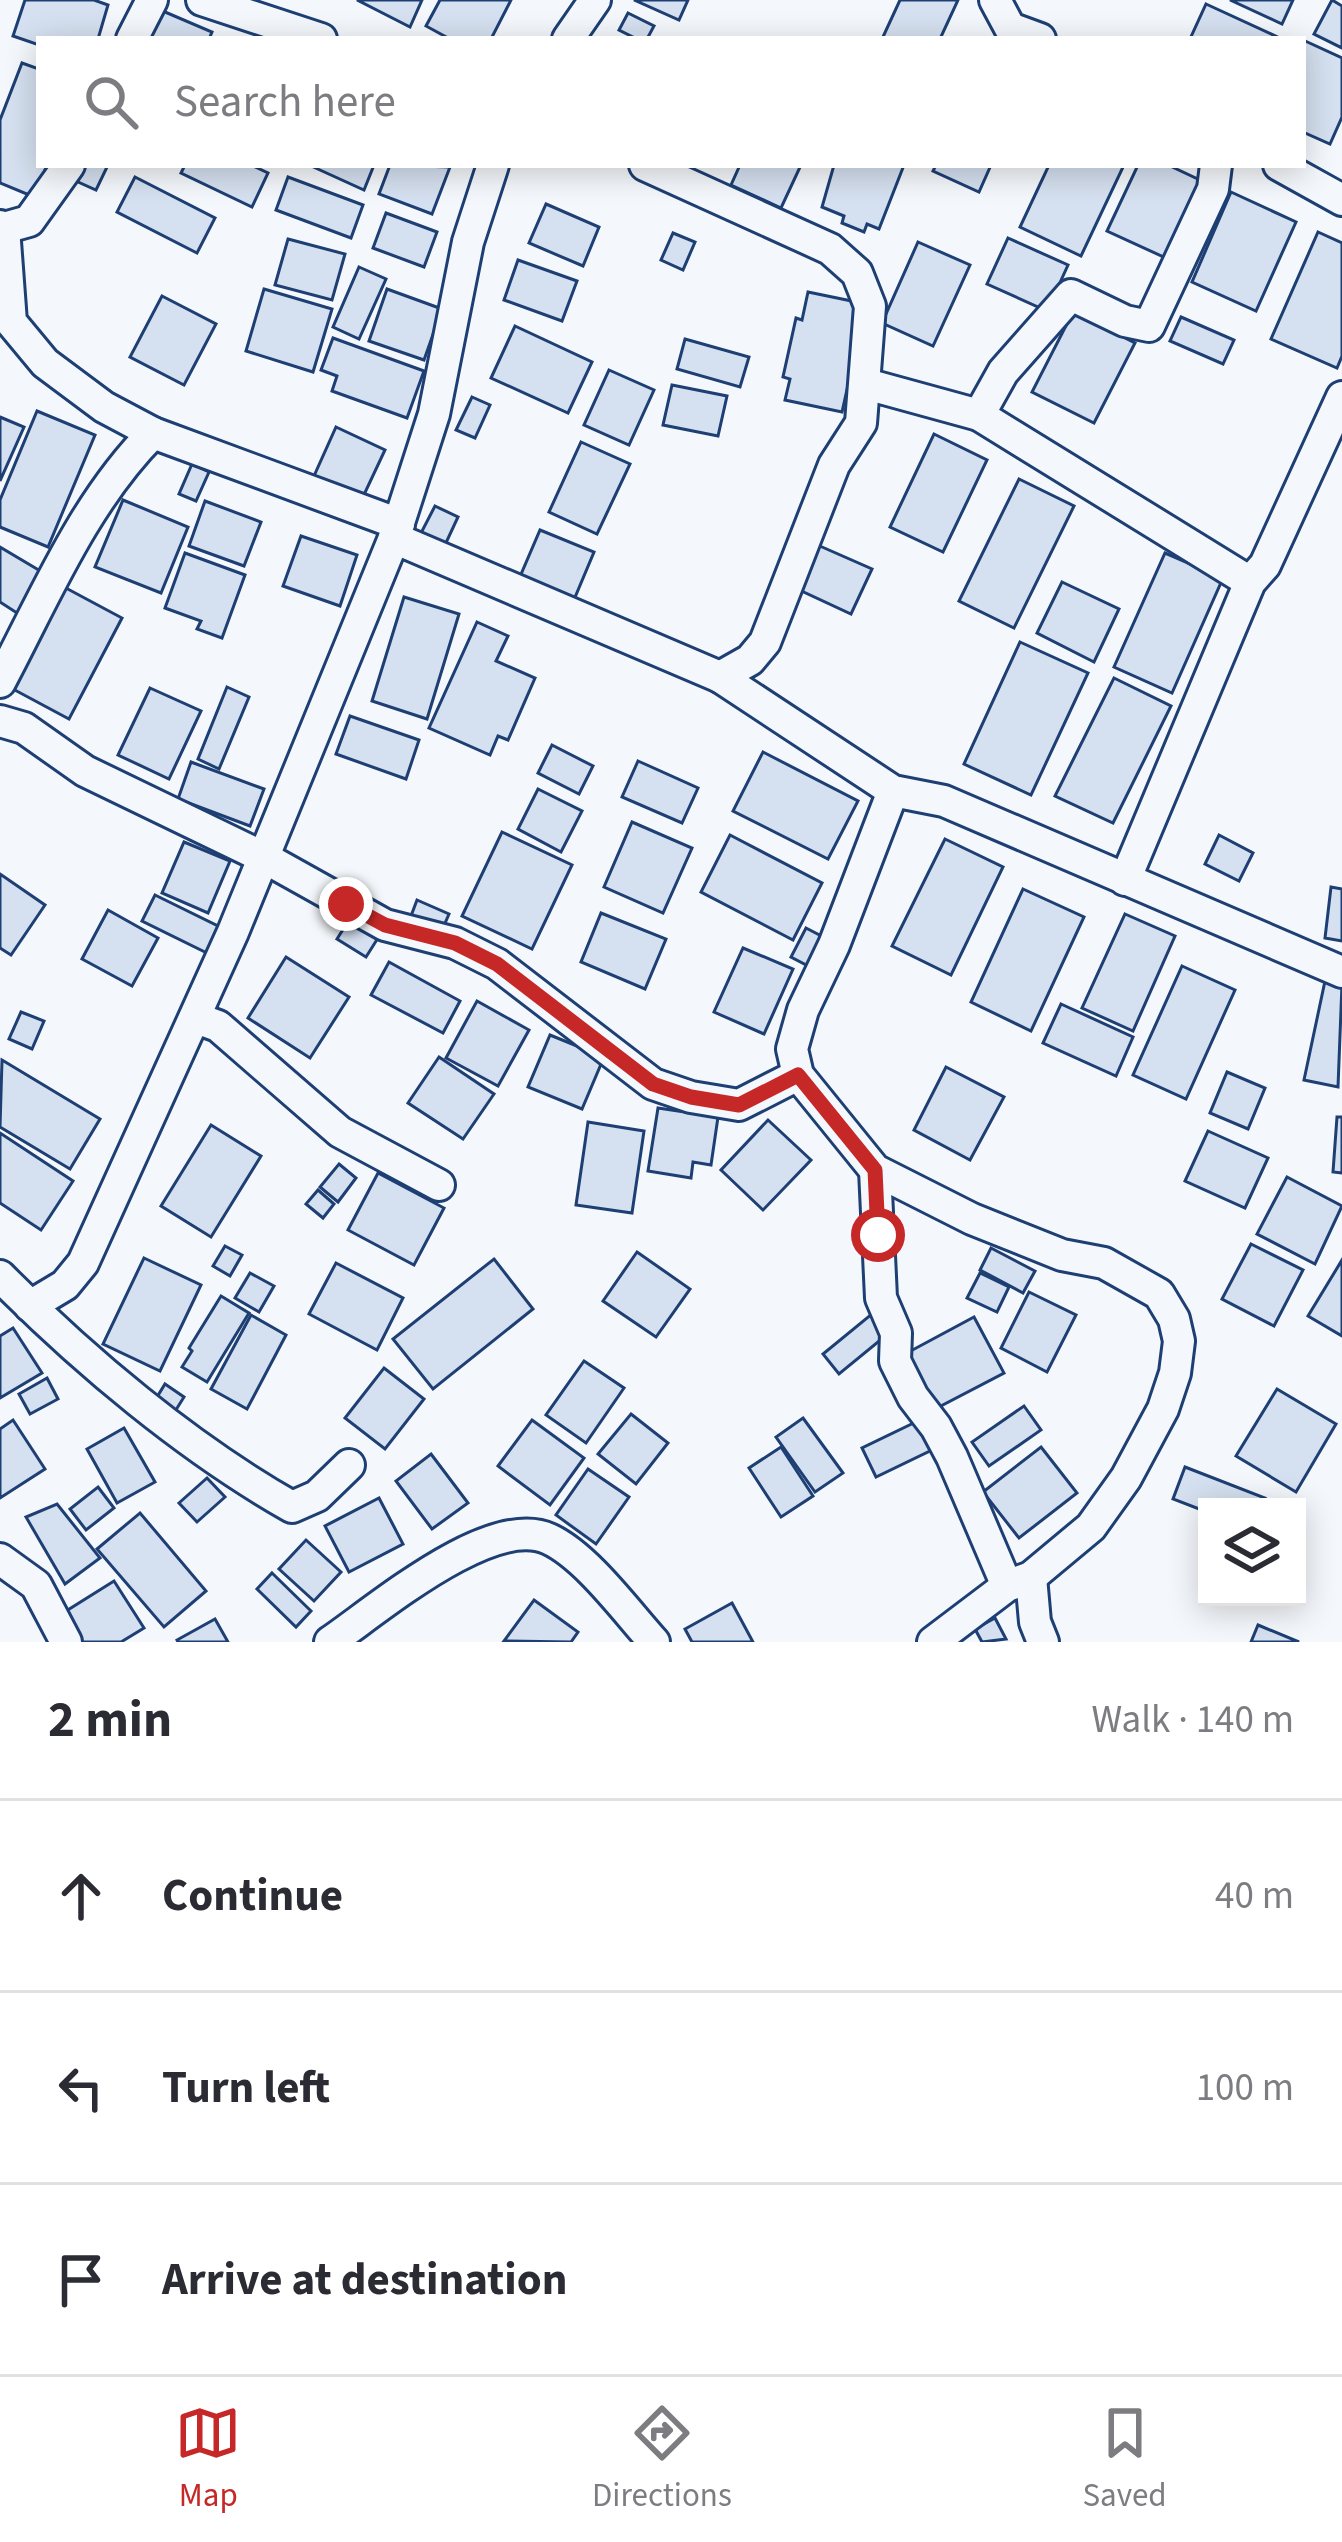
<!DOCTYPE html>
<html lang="en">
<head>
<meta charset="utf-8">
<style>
	:root { --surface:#fff; --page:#f2f2f3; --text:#2b2b33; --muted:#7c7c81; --line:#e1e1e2; --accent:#c62828 }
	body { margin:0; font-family:"Source Sans 3",sans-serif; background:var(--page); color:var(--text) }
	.controls { position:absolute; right:36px; bottom:36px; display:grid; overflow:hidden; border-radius:0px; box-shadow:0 6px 30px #0003 }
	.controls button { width:108px; height:108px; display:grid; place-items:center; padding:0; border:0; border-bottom:3px solid var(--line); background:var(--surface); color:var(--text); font:60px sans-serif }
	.stop { position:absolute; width:36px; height:36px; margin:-27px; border:9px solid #c62828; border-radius:50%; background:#fff }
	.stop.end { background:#c62828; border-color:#fff; box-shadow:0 3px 12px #0008 }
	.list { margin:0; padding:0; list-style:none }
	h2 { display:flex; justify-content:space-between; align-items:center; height:156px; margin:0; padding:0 48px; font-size:51px }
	h2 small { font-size:39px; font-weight:400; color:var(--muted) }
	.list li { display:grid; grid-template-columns:78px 1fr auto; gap:36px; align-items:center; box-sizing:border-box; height:192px; padding:0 48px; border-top:3px solid var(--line) }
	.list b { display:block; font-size:45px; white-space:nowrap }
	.list em { font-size:39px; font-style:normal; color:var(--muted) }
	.icon { flex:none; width:66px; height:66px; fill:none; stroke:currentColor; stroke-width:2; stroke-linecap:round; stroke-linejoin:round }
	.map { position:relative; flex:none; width:1342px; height:1642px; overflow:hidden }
	.search { position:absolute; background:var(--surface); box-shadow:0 6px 30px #0003; left:36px; right:36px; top:36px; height:132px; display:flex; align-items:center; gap:30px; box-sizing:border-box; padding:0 42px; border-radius:0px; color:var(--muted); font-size:45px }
	.sheet { height:732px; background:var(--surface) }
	nav { display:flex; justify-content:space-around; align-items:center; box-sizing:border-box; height:168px; border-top:3px solid var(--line); background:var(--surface); font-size:33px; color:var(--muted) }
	nav a { display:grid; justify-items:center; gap:6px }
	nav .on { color:var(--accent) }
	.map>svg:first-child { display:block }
	.building { fill:#d5e0f0; stroke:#1d3f73; stroke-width:3 }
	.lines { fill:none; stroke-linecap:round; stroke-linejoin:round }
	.minor-casing { stroke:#1d3f73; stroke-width:36 }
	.minor { stroke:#f4f7fb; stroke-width:30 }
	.route { stroke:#c62828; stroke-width:15 }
</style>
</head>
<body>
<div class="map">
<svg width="1342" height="1642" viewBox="0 0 1342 1642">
	<rect width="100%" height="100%" fill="#f4f7fb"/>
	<g class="building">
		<polygon points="25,0 94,0 108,5 98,39 39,39 39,45 13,36"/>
		<polygon points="357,0 422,0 410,27"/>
		<polygon points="440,0 511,0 491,39 450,39 426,26"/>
		<polygon points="634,0 688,0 679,20"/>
		<polygon points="900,0 958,0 940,39 882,39"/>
		<polygon points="1230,0 1293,0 1282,24"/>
		<polygon points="1332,0 1342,6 1342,48 1314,34"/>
		<polygon points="1206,4 1282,39 1190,39"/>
		<polygon points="151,6 212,32 209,39 137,39"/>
		<polygon points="628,13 654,26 647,39 637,39 619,30"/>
		<polygon points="1303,40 1342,58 1342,117 1330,144 1303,132"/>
		<polygon points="22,63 39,69 39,165 47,165 34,197 0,183 0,120"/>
		<polygon points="83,165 108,165 96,190 76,181"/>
		<polygon points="185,165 251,165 268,173 252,207 181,173"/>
		<polygon points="309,165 374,165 364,190"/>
		<polygon points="390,165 450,167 432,214 379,194"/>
		<polygon points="740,165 801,165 781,208 731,185"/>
		<polygon points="834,165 904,165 879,229 867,224 864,232 842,223 844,216 822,207"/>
		<polygon points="936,165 991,165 979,192 933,171"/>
		<polygon points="1049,165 1124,165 1081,256 1020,227"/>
		<polygon points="1138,165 1168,165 1204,182 1168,259 1107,231"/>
		<polygon points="135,177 215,218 197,253 117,212"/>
		<polygon points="288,177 363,205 351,238 276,210"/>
		<polygon points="1231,192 1296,222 1256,311 1192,282"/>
		<polygon points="546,204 599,227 583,266 529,243"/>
		<polygon points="386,213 437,232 424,267 373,248"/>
		<polygon points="1318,232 1342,243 1342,356 1337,368 1271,339"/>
		<polygon points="673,233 695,242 683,270 661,260"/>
		<polygon points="1008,238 1068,265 1047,311 987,284"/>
		<polygon points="288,239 345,254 332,300 275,285"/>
		<polygon points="918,242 970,265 933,346 882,323"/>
		<polygon points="518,260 577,281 562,321 504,300"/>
		<polygon points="359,267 386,279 359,339 333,327"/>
		<polygon points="264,289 332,309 313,372 246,351"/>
		<polygon points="387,289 442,309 424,360 369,341"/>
		<polygon points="808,292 866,304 842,412 785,400 790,379 783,377 796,318 802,320"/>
		<polygon points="162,296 216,324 184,385 130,357"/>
		<polygon points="1073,312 1135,343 1094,423 1032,392"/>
		<polygon points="1181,317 1234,340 1223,364 1170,341"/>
		<polygon points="515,326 592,362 568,413 491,378"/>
		<polygon points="333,338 424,371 407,418 332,391 337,376 321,370"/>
		<polygon points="685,339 749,357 740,387 677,369"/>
		<polygon points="609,370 654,390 629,445 584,425"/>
		<polygon points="672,385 727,396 718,436 663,425"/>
		<polygon points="472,397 490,405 475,438 456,430"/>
		<polygon points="37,411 95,435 48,547 0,527 0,500"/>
		<polygon points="0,417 24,427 0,481"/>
		<polygon points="336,427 385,450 362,499 314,476"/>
		<polygon points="934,434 987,460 943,552 890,527"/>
		<polygon points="581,442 630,464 597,534 549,512"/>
		<polygon points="192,464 209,472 196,501 179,494"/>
		<polygon points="1019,479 1074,506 1014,628 959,601"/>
		<polygon points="123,500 188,527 161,593 95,567"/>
		<polygon points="205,501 261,522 244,566 189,546"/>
		<polygon points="435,506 458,517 445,545 421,533"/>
		<polygon points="540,530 594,552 573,602 519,579"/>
		<polygon points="301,536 357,555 340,606 283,586"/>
		<polygon points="813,543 872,569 851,614 793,587"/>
		<polygon points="0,547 42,572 17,613 0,602"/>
		<polygon points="185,553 245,575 222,638 197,629 201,621 165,608"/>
		<polygon points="1165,553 1223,578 1172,693 1114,667"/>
		<polygon points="1062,582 1119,609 1094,662 1037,633"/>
		<polygon points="64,587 122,618 69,719 11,688"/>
		<polygon points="404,597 459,614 427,719 372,701"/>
		<polygon points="477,622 508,636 496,661 535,678 508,740 498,736 490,755 429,728"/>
		<polygon points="1020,642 1088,673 1031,795 964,764"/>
		<polygon points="1114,678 1171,706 1113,823 1055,796"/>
		<polygon points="227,687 249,697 219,769 198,759"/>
		<polygon points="150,688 201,711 169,779 118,755"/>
		<polygon points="350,716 419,740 406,779 336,754"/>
		<polygon points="552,745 593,766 579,794 538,773"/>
		<polygon points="763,752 858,801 828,859 733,811"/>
		<polygon points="638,761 698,788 682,823 622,797"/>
		<polygon points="191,762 264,789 250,826 178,799"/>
		<polygon points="538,789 582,811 561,852 518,829"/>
		<polygon points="632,822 692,848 663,913 604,887"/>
		<polygon points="502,832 572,865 532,949 462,916"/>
		<polygon points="730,835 822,883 793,940 701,892"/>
		<polygon points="1219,835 1253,853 1239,881 1205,864"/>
		<polygon points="945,839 1003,867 951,975 892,946"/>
		<polygon points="184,842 230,861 208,913 162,893"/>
		<polygon points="0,874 45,905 11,955 0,948"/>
		<polygon points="1331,887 1342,889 1342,941 1325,938"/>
		<polygon points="1023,889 1084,917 1031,1031 971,1002"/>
		<polygon points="155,895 220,927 207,953 142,921"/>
		<polygon points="417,900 449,914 442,930 411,916"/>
		<polygon points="108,910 158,938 132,986 82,959"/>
		<polygon points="601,913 666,939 645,989 581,962"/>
		<polygon points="1125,914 1175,936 1133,1031 1082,1008"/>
		<polygon points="349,920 378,938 366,957 337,939"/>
		<polygon points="806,928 827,939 812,968 791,957"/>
		<polygon points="743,948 793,969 764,1034 714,1012"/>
		<polygon points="286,957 349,997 310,1058 248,1018"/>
		<polygon points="389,962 460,1001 443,1033 371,995"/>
		<polygon points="1182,966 1235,990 1186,1099 1133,1075"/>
		<polygon points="1325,981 1342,984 1338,1087 1304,1080"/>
		<polygon points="477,1001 529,1030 498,1086 446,1058"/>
		<polygon points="1061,1004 1133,1037 1116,1076 1043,1043"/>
		<polygon points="21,1012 44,1021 32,1049 9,1039"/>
		<polygon points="550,1035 604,1057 582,1109 528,1087"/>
		<polygon points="439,1057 494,1094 463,1139 408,1103"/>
		<polygon points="2,1060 100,1119 70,1169 0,1127"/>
		<polygon points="946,1067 1004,1097 970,1160 914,1130"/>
		<polygon points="1227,1072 1265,1088 1248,1129 1210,1113"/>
		<polygon points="658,1108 718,1117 711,1165 693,1162 691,1178 648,1171"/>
		<polygon points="1337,1117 1342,1117 1342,1173 1333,1172"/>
		<polygon points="768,1120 811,1160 763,1210 721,1170"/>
		<polygon points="588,1122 644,1131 632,1213 576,1205"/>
		<polygon points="211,1125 261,1156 211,1237 161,1206"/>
		<polygon points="1208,1131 1268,1158 1245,1208 1185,1181"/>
		<polygon points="0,1133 73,1181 41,1230 0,1203"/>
		<polygon points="339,1164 356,1178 338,1202 320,1187"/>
		<polygon points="378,1173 444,1208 414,1265 348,1230"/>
		<polygon points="1287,1177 1342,1206 1315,1264 1257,1234"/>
		<polygon points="318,1190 334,1204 323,1218 306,1204"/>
		<polygon points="1251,1244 1303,1270 1274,1326 1222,1299"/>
		<polygon points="225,1246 242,1255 230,1276 213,1266"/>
		<polygon points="991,1248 1035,1271 1023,1293 980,1270"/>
		<polygon points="637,1252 690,1289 656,1337 603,1301"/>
		<polygon points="144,1258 201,1285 160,1371 103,1344"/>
		<polygon points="494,1259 533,1309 433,1389 393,1339"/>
		<polygon points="1342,1260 1342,1336 1308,1316"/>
		<polygon points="336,1263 403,1298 377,1350 309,1314"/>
		<polygon points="250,1273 274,1286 259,1312 235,1298"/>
		<polygon points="980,1273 1009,1287 997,1312 967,1298"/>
		<polygon points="1029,1292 1076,1315 1047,1372 1001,1348"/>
		<polygon points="221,1296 249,1313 207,1382 182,1367 192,1351 189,1348"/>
		<polygon points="873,1313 889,1333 839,1374 823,1354"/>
		<polygon points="251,1315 286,1335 247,1409 211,1389"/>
		<polygon points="974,1317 1004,1373 935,1409 905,1354"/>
		<polygon points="13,1328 42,1373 0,1398 0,1336"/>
		<polygon points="584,1361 624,1388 586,1443 546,1415"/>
		<polygon points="384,1368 424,1399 385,1449 345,1418"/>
		<polygon points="47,1378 58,1399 30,1414 19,1394"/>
		<polygon points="165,1384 184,1397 174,1413 154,1402"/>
		<polygon points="1277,1389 1336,1424 1296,1492 1236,1456"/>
		<polygon points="1024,1406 1041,1430 989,1466 972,1442"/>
		<polygon points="631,1414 668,1443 636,1484 598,1454"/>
		<polygon points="803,1418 843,1473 815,1492 776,1437"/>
		<polygon points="922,1419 936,1448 876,1477 862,1448"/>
		<polygon points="13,1420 45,1469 0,1498 0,1429"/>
		<polygon points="532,1420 584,1458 550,1505 498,1466"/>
		<polygon points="124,1428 155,1482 117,1503 87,1449"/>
		<polygon points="781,1447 813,1496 781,1517 749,1468"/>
		<polygon points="1041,1447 1077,1493 1019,1538 983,1492"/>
		<polygon points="431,1454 468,1503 432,1529 396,1481"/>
		<polygon points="1185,1467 1265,1498 1261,1507 1207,1507 1207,1512 1173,1499"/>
		<polygon points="588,1469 629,1497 596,1544 556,1515"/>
		<polygon points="207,1478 225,1497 197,1522 179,1503"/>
		<polygon points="98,1487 114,1508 86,1530 70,1509"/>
		<polygon points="379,1498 403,1544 349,1572 325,1526"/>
		<polygon points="57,1504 100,1558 65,1584 26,1517"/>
		<polygon points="140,1513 206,1591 164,1627 97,1549"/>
		<polygon points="306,1540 341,1572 314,1601 279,1569"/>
		<polygon points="272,1573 311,1611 296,1627 257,1589"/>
		<polygon points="114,1581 144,1628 121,1642 82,1642 63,1613"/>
		<polygon points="534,1600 578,1632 571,1642 504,1641"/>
		<polygon points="732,1603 753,1642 692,1642 685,1629"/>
		<polygon points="995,1618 1006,1639 982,1642 975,1629"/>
		<polygon points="215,1619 228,1642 178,1642 177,1640"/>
		<polygon points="1258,1625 1299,1642 1251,1642"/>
	</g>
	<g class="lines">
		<defs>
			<g id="minor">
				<polyline points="202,0 321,39"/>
				<polyline points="995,0 1010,28 1040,39"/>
				<polyline points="132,39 152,0"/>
				<polyline points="568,39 595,0"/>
				<polyline points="645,165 830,249 857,273 870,306 861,423 834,465 765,642 750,660 720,677"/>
				<polyline points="1279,165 1342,200"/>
				<polyline points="0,226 4,228 11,322 45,363 104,407 153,433 399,524"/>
				<polyline points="4,228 29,221 69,165"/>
				<polyline points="866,384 979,415 1003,372 1071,295 1125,321 1149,326 1213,189 1216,165"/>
				<polyline points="979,415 1250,582"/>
				<polyline points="394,538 720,677 893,791 944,801 1342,972"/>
				<path d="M0,682C45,597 84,502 153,433"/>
				<polyline points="0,721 24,728 85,771 265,858 385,925 455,943 497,964 653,1084 691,1097 739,1105 798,1075"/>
				<polyline points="893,791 834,945 803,1010 792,1049 798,1075 875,1170 972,1219 1062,1255 1104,1263 1159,1294 1174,1319 1179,1341 1175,1373 1163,1409 1126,1478 1091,1527 1031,1577 1007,1586 933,1642"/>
				<polyline points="1125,880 1250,582 1265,565 1342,397"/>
				<polyline points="196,1018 218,1026 340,1132 439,1185"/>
				<polyline points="875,1170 881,1298 896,1333 895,1361 913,1397 936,1427 952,1457 1007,1586"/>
				<path d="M0,1276C84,1361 188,1448 292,1507L317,1496L349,1465"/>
				<polyline points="30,1306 65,1285 83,1263 233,932 394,538 434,414 468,242 493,165"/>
				<polyline points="0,1559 36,1585 66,1642"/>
				<polyline points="1031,1577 1035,1622 1043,1642"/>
				<path d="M330,1642C377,1610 491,1512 549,1539C586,1556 626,1611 654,1642"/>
			</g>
		</defs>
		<use href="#minor" class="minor-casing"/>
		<use href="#minor" class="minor"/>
	</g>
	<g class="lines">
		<polyline class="route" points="346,904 385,925 455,943 497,964 653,1084 691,1097 739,1105 798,1075 875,1170 878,1235"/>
	</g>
</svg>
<div class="controls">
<button><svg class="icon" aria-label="layers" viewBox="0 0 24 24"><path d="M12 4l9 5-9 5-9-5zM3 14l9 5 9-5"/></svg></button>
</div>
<div class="stop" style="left:878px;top:1235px"></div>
<div class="stop end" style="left:346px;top:904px"></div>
<div class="search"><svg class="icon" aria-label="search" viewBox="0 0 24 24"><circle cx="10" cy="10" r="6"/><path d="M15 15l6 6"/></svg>Search here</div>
</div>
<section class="sheet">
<h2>2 min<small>Walk · 140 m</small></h2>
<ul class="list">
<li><svg class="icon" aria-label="ahead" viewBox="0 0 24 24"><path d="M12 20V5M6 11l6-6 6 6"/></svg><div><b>Continue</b></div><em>40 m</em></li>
<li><svg class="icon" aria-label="left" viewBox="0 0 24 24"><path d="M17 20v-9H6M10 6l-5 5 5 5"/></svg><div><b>Turn left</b></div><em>100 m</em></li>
<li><svg class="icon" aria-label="arrive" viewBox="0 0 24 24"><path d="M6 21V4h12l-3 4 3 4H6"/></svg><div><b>Arrive at destination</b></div></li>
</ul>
</section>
<nav>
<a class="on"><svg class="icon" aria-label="map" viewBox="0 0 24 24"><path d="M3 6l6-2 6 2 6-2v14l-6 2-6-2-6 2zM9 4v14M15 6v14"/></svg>Map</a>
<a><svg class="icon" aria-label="directions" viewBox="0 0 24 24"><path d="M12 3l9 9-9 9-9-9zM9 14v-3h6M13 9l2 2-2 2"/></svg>Directions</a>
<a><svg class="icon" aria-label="saved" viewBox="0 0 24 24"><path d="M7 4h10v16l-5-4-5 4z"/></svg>Saved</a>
</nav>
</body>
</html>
